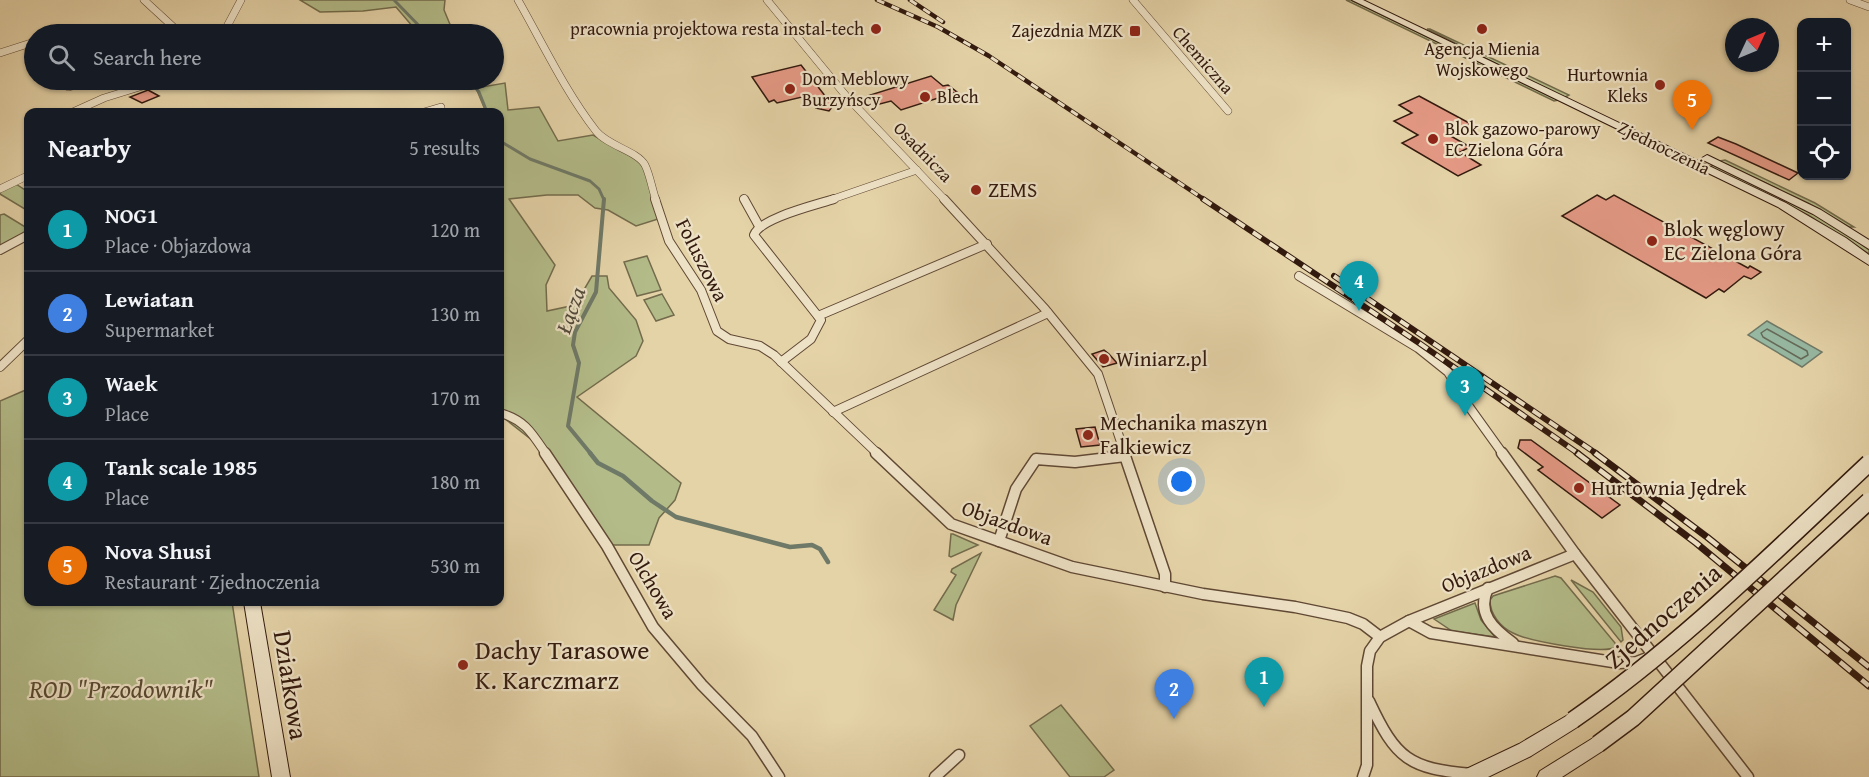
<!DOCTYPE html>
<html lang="en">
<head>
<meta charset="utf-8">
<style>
	:root { --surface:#171b24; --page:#242831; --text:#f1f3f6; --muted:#9ea1a6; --line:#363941; --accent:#c59692 }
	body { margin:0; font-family:"Gentium Book Plus",serif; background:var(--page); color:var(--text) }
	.controls { position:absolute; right:18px; top:18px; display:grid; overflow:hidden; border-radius:12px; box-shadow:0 2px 4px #0004 }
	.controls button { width:54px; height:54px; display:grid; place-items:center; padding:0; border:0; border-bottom:2px solid var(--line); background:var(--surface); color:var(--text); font:30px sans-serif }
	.compass { position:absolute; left:1725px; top:18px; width:54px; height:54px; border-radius:50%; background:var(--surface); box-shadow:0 2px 4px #0004; rotate:46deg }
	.you { position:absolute; left:1182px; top:482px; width:21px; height:21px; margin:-15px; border:4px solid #fff; border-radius:50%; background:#1a73e8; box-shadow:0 0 0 9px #1a73e833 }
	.badge { display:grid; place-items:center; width:39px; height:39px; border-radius:50%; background:var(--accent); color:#fff; font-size:20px; font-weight:700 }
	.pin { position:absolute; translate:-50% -50px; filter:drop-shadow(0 2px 3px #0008) }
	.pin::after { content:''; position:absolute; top:32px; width:21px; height:18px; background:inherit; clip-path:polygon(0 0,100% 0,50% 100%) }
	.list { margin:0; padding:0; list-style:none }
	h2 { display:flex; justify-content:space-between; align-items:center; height:78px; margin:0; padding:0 24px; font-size:26px }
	h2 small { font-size:20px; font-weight:400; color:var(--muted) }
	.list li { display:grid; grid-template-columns:39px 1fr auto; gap:18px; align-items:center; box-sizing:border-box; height:84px; padding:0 24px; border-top:2px solid var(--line) }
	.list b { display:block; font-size:22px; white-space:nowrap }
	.list p { margin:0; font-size:20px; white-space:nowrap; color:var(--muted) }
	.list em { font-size:20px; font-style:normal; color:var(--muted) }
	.icon { flex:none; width:33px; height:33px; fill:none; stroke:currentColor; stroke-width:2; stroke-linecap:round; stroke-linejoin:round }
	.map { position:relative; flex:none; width:1869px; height:777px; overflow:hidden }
	.search { position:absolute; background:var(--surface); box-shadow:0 2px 4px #0004; left:24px; top:24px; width:480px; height:66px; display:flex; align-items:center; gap:15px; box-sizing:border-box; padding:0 21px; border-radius:33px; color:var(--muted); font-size:22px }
	.panel { position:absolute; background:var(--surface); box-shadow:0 2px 4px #0004; left:24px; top:108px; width:480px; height:498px; border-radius:12px }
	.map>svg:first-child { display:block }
	.green { fill:#b3bc89; stroke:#736b4c; stroke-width:1.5 }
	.water { fill:#97b9a3; stroke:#6f7967; stroke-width:1.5 }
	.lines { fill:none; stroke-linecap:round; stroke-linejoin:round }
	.shore { stroke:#656a58; stroke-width:1.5 }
	.stream-far2 { stroke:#6f7967; stroke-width:3 }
	.stream-far1 { stroke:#6f7967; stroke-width:4 }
	.stream { stroke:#6f7967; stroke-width:4.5 }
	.building { fill:#e49985; stroke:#331a0e; stroke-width:1.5 }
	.street-far2-casing { stroke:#604834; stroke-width:8 }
	.street-far1-casing { stroke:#604834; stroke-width:10 }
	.street-casing { stroke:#604834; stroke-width:13 }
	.secondary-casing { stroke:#331a0e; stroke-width:2 }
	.street-far2 { stroke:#eee2c6; stroke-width:7 }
	.street-far1 { stroke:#eee2c6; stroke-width:8 }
	.street { stroke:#eee2c6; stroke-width:10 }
	.secondary { fill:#eee2c6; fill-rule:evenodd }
	.rail-far2-casing { stroke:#331a0e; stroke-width:4.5 }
	.rail-far1-casing { stroke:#331a0e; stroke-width:6 }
	.rail-casing { stroke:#331a0e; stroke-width:7 }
	.rail-far2 { stroke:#eee2c6; stroke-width:3; stroke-dasharray:8; stroke-linecap:butt }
	.rail-far1 { stroke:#eee2c6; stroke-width:4; stroke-dasharray:10; stroke-linecap:butt }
	.rail { stroke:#eee2c6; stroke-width:4.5; stroke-dasharray:14; stroke-linecap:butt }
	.secondary-bridge-casing { stroke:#331a0e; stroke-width:19; stroke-linecap:butt }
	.secondary-bridge { stroke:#eee2c6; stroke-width:16 }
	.poi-dot { fill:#8f2418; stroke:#eee2c6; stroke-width:2 }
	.labels { text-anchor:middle; stroke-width:4.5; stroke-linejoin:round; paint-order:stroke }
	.far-poi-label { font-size:18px; fill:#331a0e; stroke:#eee2c6; text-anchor:end }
	.far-street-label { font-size:18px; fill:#331a0e; stroke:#eee2c6 }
	.poi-label { font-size:21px; fill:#331a0e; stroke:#eee2c6; text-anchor:start }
	.street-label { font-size:21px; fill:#331a0e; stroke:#eee2c6 }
	.water-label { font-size:22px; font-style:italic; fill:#514a3b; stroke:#eee2c6 }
	.near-street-label { font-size:26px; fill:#331a0e; stroke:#eee2c6 }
	.near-poi-label { font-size:26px; fill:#331a0e; stroke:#eee2c6; text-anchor:start }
	.near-park-label { font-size:26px; font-style:italic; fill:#594b33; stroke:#eee2c6 }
</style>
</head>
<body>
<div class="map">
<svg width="1869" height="777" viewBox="0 0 1869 777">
	<rect width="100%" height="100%" fill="#e5d3a8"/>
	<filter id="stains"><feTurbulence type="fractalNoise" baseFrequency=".00333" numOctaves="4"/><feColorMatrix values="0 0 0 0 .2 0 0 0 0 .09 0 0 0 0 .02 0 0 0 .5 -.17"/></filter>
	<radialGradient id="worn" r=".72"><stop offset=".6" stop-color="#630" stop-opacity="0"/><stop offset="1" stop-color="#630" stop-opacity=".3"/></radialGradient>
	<g class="green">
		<polygon points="300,0 445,0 444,10 454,34 419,34 396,7 363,11 320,12"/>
		<polygon points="1346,0 1351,0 1559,100 1554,101"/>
		<polygon points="1427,29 1430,29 1569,95 1564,98"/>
		<polygon points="505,83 508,110 539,107 558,141 593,135 638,160 646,171 658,219 636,226 608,210 595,208 578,195 547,195 509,199 555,265 546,285 547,311 575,305 592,276 607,276 609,288 636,320 643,341 636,356 577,397 681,483 675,500 659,518 649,545 609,545 542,448 500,415 500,112 486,112 476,88"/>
		<polygon points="1725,160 1815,203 1854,227 1849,227 1808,203 1719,161"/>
		<path d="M1715,164C1768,190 1822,214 1869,250V254L1808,215L1710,167Z"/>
		<polygon points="16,184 28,192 28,211 0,194 1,191"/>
		<polygon points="4,214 27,228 24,233 0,246 0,215"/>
		<polygon points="647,256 661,290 637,296 624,262"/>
		<polygon points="662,294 674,315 656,321 644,300"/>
		<polygon points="28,389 28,602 232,602 259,777 0,777 0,401"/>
		<polygon points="951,534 953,534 978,545 951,557 949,556"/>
		<polygon points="981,553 956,605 953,620 934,610 956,575 951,572 952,569"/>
		<path d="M1555,576L1561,578L1615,643L1616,647C1603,655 1528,641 1513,633C1500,627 1490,614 1490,600L1493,596Z"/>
		<polygon points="1571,580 1593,592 1621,627 1623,640 1621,642"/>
		<polygon points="1475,603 1481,620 1495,637 1452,631 1434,619"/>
		<polygon points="1061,705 1114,770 1104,777 1070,777 1030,726"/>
	</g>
	<polygon class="water" points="1767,321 1822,352 1802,367 1748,335"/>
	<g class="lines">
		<polygon class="shore" points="1767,329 1807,351 1808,355 1801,359 1763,337 1761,333"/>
		<g class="stream-far2">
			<polyline points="394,0 427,34"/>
			<polyline points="469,80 479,92 487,112"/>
			<polyline points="500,141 530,159 590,181 599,189 604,200"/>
		</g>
		<polyline class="stream-far1" points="591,454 568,426 579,363 573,345 575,332 596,292 604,199"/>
		<polyline class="stream" points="590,453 598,463 623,476 652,501 676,517 790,547 812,545 820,549 828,562"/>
	</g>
	<g class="building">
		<polygon points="801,65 833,106 829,111 816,108 806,96 777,103 774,100 769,102 752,77"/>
		<polygon points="931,76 943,86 948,85 957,92 901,110 891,101 876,105 867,96"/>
		<polygon points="148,90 159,96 142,103 130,97"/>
		<polygon points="1419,96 1471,124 1449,135 1470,147 1460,152 1481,165 1458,176 1402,143 1418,135 1394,121 1412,113 1399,105"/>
		<polygon points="1718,137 1736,144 1798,173 1789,180 1708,143"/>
		<polygon points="1597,195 1606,200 1614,195 1748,268 1750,266 1761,272 1751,279 1744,276 1724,292 1719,289 1706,298 1562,216"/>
		<polygon points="1104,350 1109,354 1117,363 1103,367 1092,354"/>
		<polygon points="1095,427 1100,445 1081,447 1076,429"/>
		<polygon points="1520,440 1531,440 1620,505 1602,518 1538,470 1543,467 1518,448"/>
	</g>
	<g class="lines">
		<defs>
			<g id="street-far2">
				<polyline points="144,0 181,34"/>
				<path d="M518,0C543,44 565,91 596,131C608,146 637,151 645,165C650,175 652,189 656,200"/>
				<polyline points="767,0 847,97 945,200"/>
				<polyline points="1133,0 1228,111"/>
				<polyline points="1850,0 1869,7"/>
				<polyline points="223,34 241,0"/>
				<polyline points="0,53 34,42"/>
				<polyline points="62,80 68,87 96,80"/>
				<polyline points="73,112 104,98 162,80"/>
				<polyline points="424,112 441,107"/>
				<polyline points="0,189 25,177"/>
				<polyline points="830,200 917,170"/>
			</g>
			<g id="street-far1">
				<polyline points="655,199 669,241 701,290 717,331 729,339 760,346 774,355 878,454"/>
				<polyline points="744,199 759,226"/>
				<polyline points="944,199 1045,309 1098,374 1125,454"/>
				<polyline points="0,250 28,235"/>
				<polyline points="1299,276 1418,348 1448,372 1470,408 1503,454"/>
				<polyline points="818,316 987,244"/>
				<path d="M781,362L811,339L821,320L754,235C760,218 816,205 834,199"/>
				<polyline points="0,367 28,340"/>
				<polyline points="833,412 1048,313"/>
				<path d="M500,413C525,420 532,433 546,454"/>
			</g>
			<g id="street">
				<polyline points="545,453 607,546 653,627 702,685 752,736 779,777"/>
				<polyline points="876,453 951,524 1072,567 1203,594 1295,607 1348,618 1363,624 1380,637"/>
				<polyline points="1124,453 1165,574 1165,587"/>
				<polyline points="1502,453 1575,554 1748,777"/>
				<polyline points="999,541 1016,489 1036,459 1075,462 1125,456"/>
				<path d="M1488,588C1476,613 1493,629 1513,643"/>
				<polyline points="1409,621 1431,633 1619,663 1637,662 1647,658"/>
				<path d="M1369,701C1396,759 1409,769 1473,774"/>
				<polyline points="935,777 959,755"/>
				<polyline points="1363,777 1367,765 1367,666 1370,651 1380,637 1409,621 1575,554"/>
			</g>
			<g id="secondary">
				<polygon points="1352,0 1363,0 1786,203 1846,238 1869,255 1869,265 1778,207"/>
				<polygon points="1707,155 1821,210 1869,240 1869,249 1813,214 1703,160 1702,158"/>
				<polygon points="244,602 260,602 290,777 272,777"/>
				<polygon points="1573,712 1579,714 1582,720 1579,726 1531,756 1488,777 1459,777 1462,771 1519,744"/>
				<polygon points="1598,735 1604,738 1607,744 1604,750 1562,777 1537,777 1540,771"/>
			</g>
		</defs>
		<use href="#street-far2" class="street-far2-casing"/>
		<use href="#street-far1" class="street-far1-casing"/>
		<use href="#street" class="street-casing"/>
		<use href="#secondary" class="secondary-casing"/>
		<use href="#street-far2" class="street-far2"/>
		<use href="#street-far1" class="street-far1"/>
		<use href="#street" class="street"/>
		<use href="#secondary" class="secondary"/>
		<defs>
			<g id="rail-far2">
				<polyline points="877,0 938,27 989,56 1205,200"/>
				<polyline points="910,0 943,22"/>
			</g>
			<g id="rail-far1">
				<polyline points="1203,199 1419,343 1579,454"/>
				<polyline points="1334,276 1597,454"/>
			</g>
			<g id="rail">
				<polyline points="1577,453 1696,543 1869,686"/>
				<polyline points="1595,453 1707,537 1869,667"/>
			</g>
		</defs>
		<use href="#rail-far2" class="rail-far2-casing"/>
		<use href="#rail-far1" class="rail-far1-casing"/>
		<use href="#rail" class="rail-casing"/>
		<use href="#rail-far2" class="rail-far2"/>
		<use href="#rail-far1" class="rail-far1"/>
		<use href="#rail" class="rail"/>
		<defs>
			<g id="secondary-bridge">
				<path d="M1573,720C1680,646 1774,552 1869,463"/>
				<polyline points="1598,744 1633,718 1869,501"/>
			</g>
		</defs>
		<use href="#secondary-bridge" class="secondary-bridge-casing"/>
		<use href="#secondary-bridge" class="secondary-bridge"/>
	</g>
	<g class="poi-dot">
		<circle cx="876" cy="29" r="6"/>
		<circle cx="1482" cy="29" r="6"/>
		<rect x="1129" y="25" width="12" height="12" rx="3"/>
		<circle cx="1660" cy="85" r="6"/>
		<circle cx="790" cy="89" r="6"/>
		<circle cx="925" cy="97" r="6"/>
		<circle cx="1433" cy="139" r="6"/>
		<circle cx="976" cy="190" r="6"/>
		<circle cx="1652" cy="241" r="6"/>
		<circle cx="1104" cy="359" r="6"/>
		<circle cx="1088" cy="435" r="6"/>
		<circle cx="1579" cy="488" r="6"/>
		<circle cx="463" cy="665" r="6"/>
	</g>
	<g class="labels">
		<g class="far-poi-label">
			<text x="864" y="35">pracownia projektowa resta instal-tech</text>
			<text x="1123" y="37">Zajezdnia MZK</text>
			<text x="1482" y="55" text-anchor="middle">Agencja Mienia<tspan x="1482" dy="21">Wojskowego</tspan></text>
			<text x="1648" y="81">Hurtownia<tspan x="1648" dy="21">Kleks</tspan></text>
			<text x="802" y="85" text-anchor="start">Dom Meblowy<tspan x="802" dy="21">Burzyńscy</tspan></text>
			<text x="937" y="103" text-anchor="start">Blech</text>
			<text x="1445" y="135" text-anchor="start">Blok gazowo-parowy<tspan x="1445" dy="21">EC Zielona Góra</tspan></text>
		</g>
		<g class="far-street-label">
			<text transform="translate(1203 60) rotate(49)" y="6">Chemiczna</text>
			<text transform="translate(1664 148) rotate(26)" y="6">Zjednoczenia</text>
			<text transform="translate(923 152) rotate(46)" y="6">Osadnicza</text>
		</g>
		<g class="poi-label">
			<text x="988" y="197">ZEMS</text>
			<text x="1664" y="236">Blok węglowy<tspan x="1664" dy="24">EC Zielona Góra</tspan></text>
			<text x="1116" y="366">Winiarz.pl</text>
			<text x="1100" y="430">Mechanika maszyn<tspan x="1100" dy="24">Falkiewicz</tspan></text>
			<text x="1591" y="495">Hurtownia Jędrek</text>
		</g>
		<g class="street-label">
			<text transform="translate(702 260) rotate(63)" y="7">Foluszowa</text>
			<text transform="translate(1007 523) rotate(20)" y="7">Objazdowa</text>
			<text transform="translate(1486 569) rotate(-22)" y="7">Objazdowa</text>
			<text transform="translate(653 585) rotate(59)" y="7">Olchowa</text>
		</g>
		<g class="water-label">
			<text transform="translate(570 310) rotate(-70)" y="8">Łącza</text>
		</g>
		<g class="near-street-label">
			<text transform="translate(1663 616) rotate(-41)" y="9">Zjednoczenia</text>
			<text transform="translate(291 685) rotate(81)" y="9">Działkowa</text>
		</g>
		<g class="near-poi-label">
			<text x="475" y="659">Dachy Tarasowe<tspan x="475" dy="30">K. Karczmarz</tspan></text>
		</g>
		<g class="near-park-label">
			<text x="121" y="698">ROD "Przodownik"</text>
		</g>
	</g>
	<rect width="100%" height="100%" filter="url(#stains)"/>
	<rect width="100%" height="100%" fill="url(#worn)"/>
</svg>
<div class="controls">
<button>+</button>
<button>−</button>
<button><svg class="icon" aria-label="locate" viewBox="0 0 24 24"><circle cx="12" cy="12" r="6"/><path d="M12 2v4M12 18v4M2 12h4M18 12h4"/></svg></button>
</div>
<svg class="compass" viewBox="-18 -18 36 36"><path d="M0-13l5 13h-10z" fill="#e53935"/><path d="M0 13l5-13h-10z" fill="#9ea1a6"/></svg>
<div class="you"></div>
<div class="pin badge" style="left:1264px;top:707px;background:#0f9aa8">1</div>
<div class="pin badge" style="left:1174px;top:719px;background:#3f7fe0">2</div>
<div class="pin badge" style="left:1465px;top:416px;background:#0f9aa8">3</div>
<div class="pin badge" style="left:1359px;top:311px;background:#0f9aa8">4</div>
<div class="pin badge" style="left:1692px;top:130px;background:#e8710a">5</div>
<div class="search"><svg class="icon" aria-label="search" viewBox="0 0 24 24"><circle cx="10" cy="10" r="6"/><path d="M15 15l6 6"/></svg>Search here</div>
<section class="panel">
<h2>Nearby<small>5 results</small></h2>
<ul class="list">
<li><span class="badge" style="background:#0f9aa8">1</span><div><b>NOG1</b><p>Place · Objazdowa</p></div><em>120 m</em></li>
<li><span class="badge" style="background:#3f7fe0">2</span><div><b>Lewiatan</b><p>Supermarket</p></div><em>130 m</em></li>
<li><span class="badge" style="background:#0f9aa8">3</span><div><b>Waek</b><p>Place</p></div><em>170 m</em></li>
<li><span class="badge" style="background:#0f9aa8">4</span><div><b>Tank scale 1985</b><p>Place</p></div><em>180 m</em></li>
<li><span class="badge" style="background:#e8710a">5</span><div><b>Nova Shusi</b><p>Restaurant · Zjednoczenia</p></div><em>530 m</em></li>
</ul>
</section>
</div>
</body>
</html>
